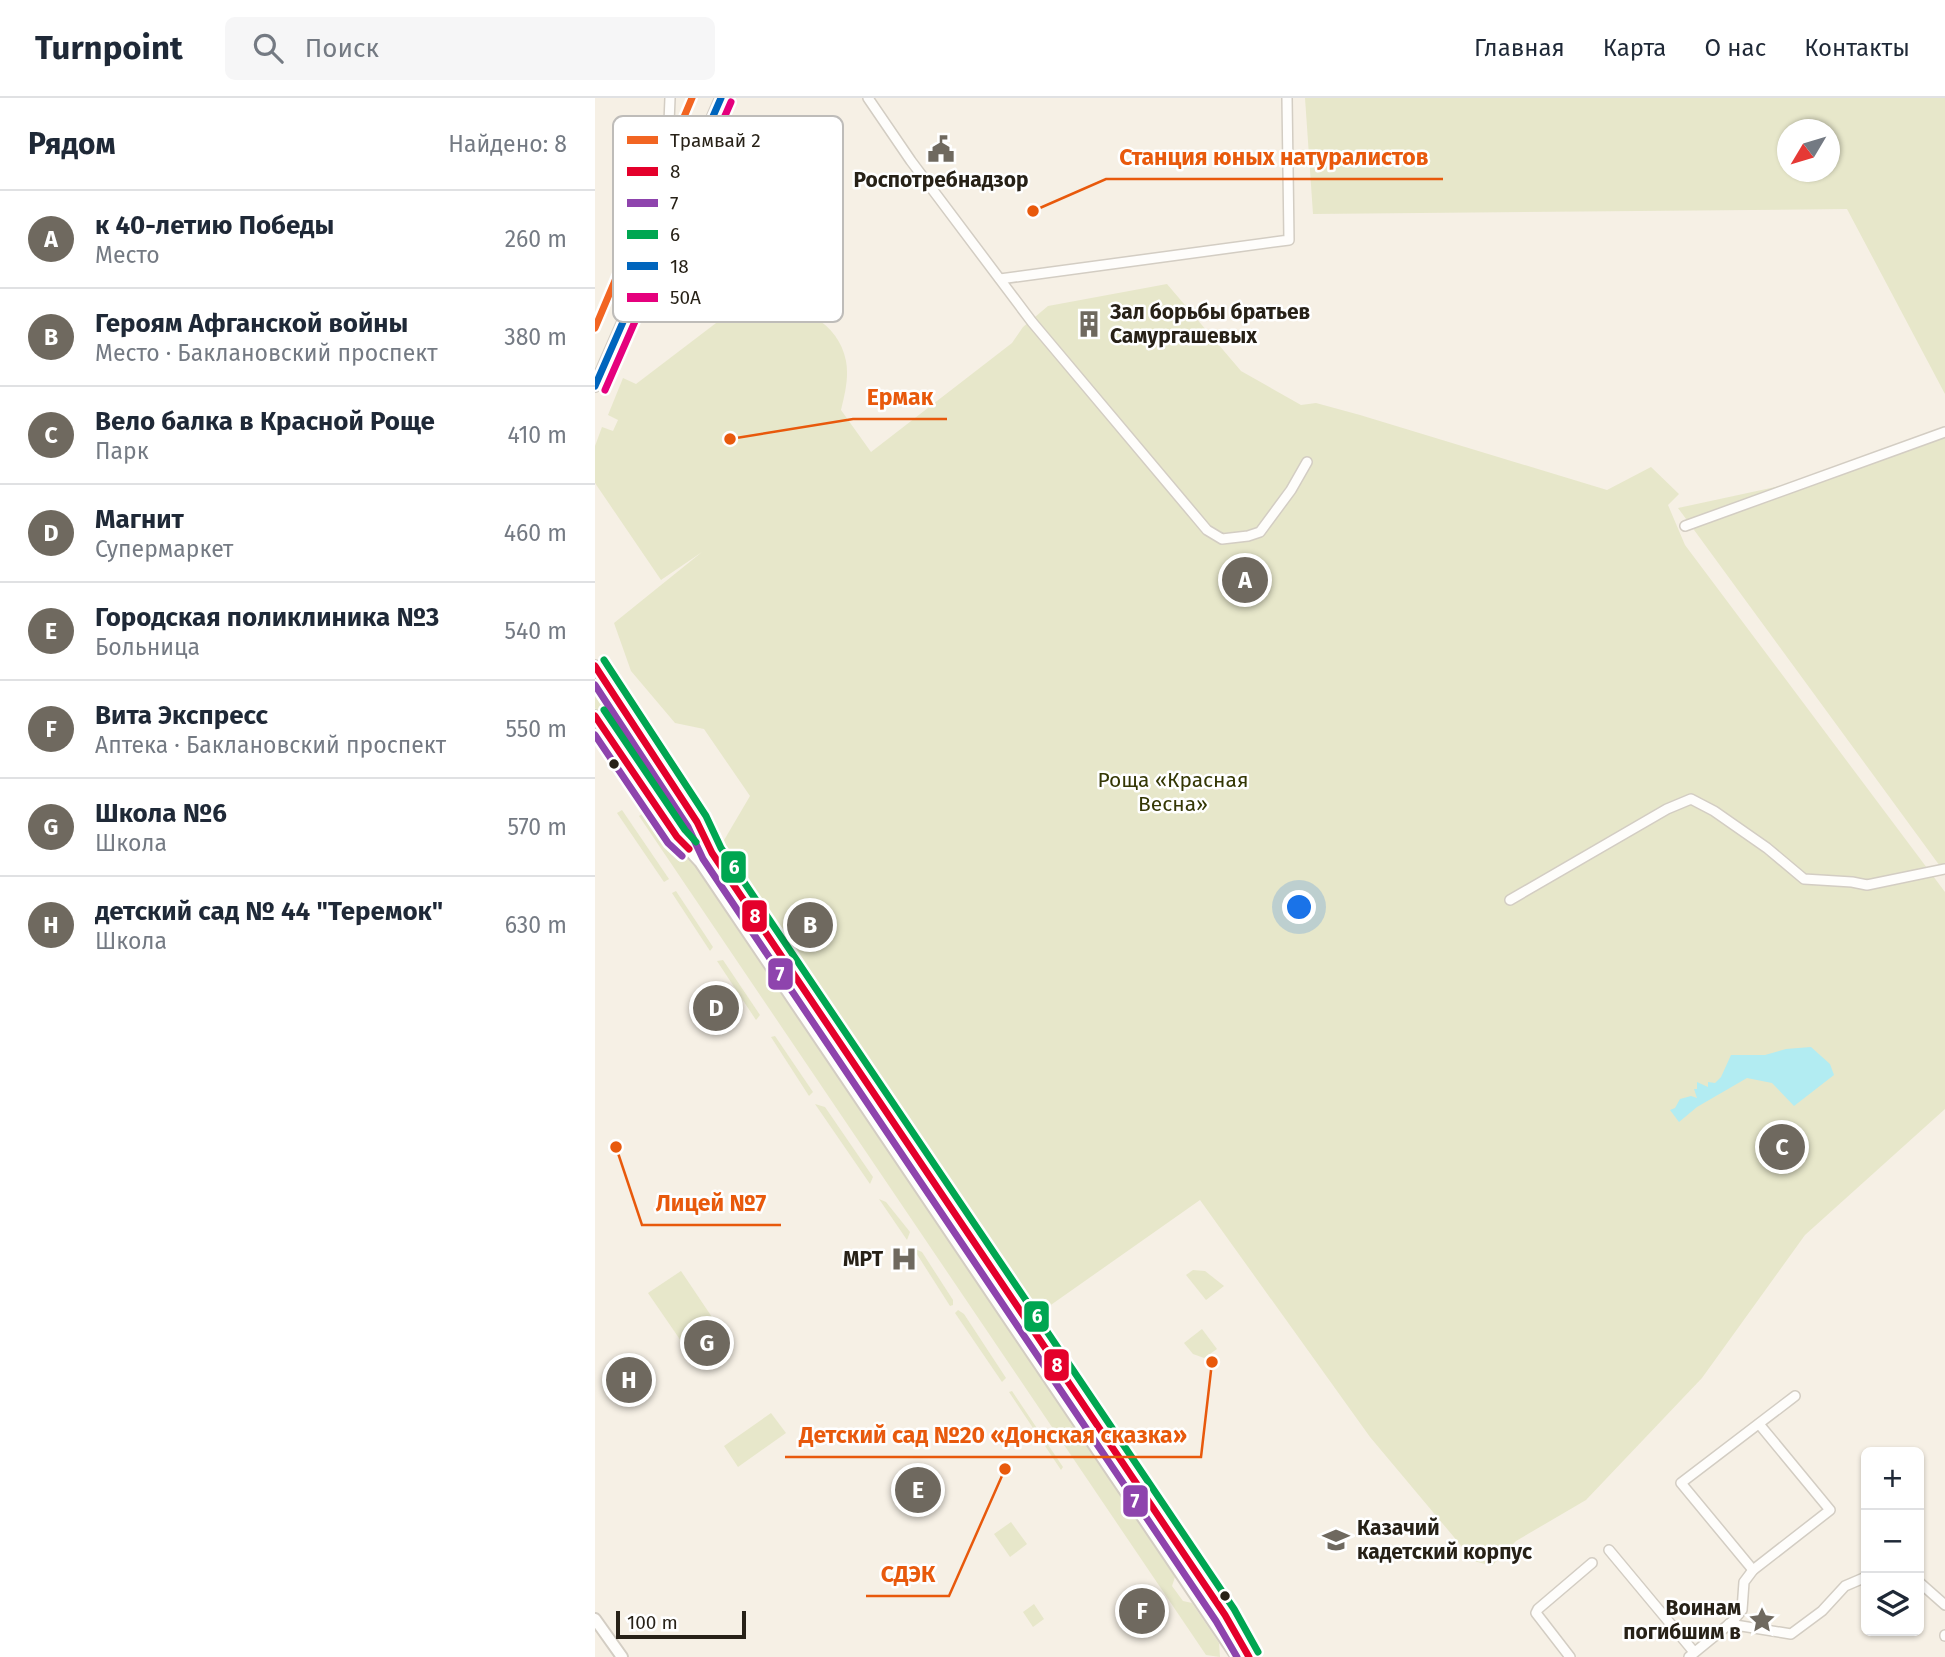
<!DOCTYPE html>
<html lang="ru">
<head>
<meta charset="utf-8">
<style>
	:root { --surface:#fff; --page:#f6f6f7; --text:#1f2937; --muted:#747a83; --line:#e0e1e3; --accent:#6f695f }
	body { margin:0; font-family:"Fira Sans",sans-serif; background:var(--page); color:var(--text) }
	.controls { position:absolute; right:21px; bottom:21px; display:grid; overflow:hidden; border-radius:10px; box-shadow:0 2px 5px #0004 }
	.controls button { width:63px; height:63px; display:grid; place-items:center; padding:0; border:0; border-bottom:2px solid var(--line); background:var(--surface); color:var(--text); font:35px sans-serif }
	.compass { position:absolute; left:1182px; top:21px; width:63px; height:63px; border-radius:50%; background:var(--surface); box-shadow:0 2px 5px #0004; rotate:232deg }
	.scale { position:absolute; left:21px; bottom:18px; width:130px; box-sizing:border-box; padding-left:7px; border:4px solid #272117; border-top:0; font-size:19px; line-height:24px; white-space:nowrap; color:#272117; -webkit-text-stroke:5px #fff; paint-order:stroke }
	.you { position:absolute; left:705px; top:810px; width:24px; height:24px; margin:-18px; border:5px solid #fff; border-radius:50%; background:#1a73e8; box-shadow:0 0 0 10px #1a73e833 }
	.badge { display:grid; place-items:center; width:46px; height:46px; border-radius:50%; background:var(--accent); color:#fff; font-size:23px; font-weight:700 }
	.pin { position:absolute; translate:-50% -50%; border:4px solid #fff; box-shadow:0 2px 7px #0006 }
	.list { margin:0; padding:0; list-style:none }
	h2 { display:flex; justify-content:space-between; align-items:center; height:91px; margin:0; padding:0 28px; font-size:30px }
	h2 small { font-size:23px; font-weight:400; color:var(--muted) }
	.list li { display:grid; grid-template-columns:46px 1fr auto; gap:21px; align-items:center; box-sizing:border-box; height:98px; padding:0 28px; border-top:2px solid var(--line) }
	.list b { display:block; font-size:26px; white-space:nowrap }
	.list p { margin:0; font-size:23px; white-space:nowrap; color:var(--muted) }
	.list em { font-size:23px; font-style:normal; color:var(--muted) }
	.icon { flex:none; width:38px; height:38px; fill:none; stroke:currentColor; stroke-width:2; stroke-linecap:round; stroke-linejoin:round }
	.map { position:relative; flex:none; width:1350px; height:1559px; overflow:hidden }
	header { display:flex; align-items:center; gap:42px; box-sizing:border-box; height:98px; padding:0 35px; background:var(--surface); border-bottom:2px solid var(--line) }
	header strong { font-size:33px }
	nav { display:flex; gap:38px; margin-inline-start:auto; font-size:24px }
	.search { width:490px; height:63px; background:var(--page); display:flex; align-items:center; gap:18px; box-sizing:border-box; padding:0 24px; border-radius:10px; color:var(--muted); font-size:26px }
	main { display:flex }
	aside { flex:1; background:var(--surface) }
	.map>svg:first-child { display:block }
	.green { fill:#e7e7ca; fill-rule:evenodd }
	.water { fill:#b2ecf2 }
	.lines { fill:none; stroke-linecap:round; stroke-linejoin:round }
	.minor-casing { stroke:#d3cdc3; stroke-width:12 }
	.major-casing { stroke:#d3cdc3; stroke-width:14 }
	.minor { stroke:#fefdfb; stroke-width:9 }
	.major { stroke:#fefdfb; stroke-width:10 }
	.bus-1-casing { stroke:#fff; stroke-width:12 }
	.bus-2-casing { stroke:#fff; stroke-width:12 }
	.bus-3-casing { stroke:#fff; stroke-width:12 }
	.bus-4-casing { stroke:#fff; stroke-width:12 }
	.bus-5-casing { stroke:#fff; stroke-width:12 }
	.bus-1 { stroke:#e4002b; stroke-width:7 }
	.bus-2 { stroke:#8e44ad; stroke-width:7 }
	.bus-3 { stroke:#00a651; stroke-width:7 }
	.bus-4 { stroke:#0065bd; stroke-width:7 }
	.bus-5 { stroke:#e5007d; stroke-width:7 }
	.tram-1-casing { stroke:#fff; stroke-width:12 }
	.tram-1 { stroke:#f26522; stroke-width:7 }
	.bus-dot { fill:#272117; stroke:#fff; stroke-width:2.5 }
	.labels { text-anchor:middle; stroke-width:5; stroke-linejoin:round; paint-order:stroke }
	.poi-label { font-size:21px; font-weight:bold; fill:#272117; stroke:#fff; text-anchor:start }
	.park-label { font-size:21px; fill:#343704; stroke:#fff }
	.key { fill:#fff; stroke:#bebcb9; stroke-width:2 }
	.key-label { font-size:19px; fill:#272117 }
	.leader { fill:none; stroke:#e8590c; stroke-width:2.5 }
	.callout-dot { fill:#e8590c; stroke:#fff; stroke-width:2.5 }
	.callout-label { font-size:23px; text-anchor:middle; font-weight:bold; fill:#e8590c; stroke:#fff; stroke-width:5; stroke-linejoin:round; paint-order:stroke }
	.line-badge { stroke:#fff; stroke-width:2.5 }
	.badge-label { font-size:19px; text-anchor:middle; font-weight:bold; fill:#fff }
</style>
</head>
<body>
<header>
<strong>Turnpoint</strong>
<div class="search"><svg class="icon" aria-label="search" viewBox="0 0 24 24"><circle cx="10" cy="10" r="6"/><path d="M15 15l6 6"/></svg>Поиск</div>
<nav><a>Главная</a><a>Карта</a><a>О нас</a><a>Контакты</a></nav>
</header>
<main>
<aside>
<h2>Рядом<small>Найдено: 8</small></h2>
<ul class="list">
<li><span class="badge">A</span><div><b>к 40-летию Победы</b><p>Место</p></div><em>260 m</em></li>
<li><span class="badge">B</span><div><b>Героям Афганской войны</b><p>Место · Баклановский проспект</p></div><em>380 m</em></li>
<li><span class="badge">C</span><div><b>Вело балка в Красной Роще</b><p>Парк</p></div><em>410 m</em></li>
<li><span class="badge">D</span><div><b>Магнит</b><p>Супермаркет</p></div><em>460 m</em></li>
<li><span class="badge">E</span><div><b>Городская поликлиника №3</b><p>Больница</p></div><em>540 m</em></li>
<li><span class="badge">F</span><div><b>Вита Экспресс</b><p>Аптека · Баклановский проспект</p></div><em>550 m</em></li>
<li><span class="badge">G</span><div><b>Школа №6</b><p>Школа</p></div><em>570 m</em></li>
<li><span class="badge">H</span><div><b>детский сад № 44 &quot;Теремок&quot;</b><p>Школа</p></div><em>630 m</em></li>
</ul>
</aside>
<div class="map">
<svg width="1350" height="1559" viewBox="0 0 1350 1559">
	<rect width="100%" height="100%" fill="#f6f0e5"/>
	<g class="green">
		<path d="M710,0H1350V296L1252,111L718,116ZM1192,32H1234V74H1192Z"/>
		<path d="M572,186L646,273L706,307L721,305L765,317L1012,392L1056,369L1084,396L1073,407L1090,447L1350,794V1011L1210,1137L1107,1280L991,1402L921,1443L897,1468L879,1463L775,1339L605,1102L443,1216L325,1050L125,749L155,698L109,631L80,625L36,573L19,525L107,454L66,482L0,385V348L7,329L18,333L23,322L13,317L28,280L41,286L146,206C186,198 243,217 251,263C254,279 250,296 246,312L276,354L417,245L428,229L453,208Z"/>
		<polygon points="1350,334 1350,775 1083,410 1218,381"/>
		<polygon points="0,579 100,730 100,734 95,740 87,737 0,610"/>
		<path d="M56,710L77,743L98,765C258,1003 420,1240 580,1479L577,1488L588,1503L597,1505L624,1545L625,1559L611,1557L44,718Z"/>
		<polygon points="27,712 74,781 69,784 22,715"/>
		<polygon points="108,749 616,1505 613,1507 104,752"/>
		<polygon points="81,793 118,849 115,853 77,795"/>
		<polygon points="128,862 165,917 161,922 122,863"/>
		<polygon points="180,938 218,994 214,998 176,939"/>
		<polygon points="220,1006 230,1009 278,1079 275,1086"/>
		<polygon points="284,1101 291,1104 315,1134 312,1142"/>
		<polygon points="318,1150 327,1154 358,1202 358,1207 355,1208"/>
		<polygon points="598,1172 610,1173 629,1188 611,1202 591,1177"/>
		<polygon points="86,1173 129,1237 97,1259 53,1195"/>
		<polygon points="363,1212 369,1216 411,1280 407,1284 360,1215"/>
		<polygon points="607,1231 622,1251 609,1260 598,1256 589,1245"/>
		<polygon points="417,1293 468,1369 466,1372 414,1294"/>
		<polygon points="176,1315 191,1335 143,1369 129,1348"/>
		<polygon points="416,1424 432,1446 415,1459 399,1436"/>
		<polygon points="439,1506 449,1521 438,1529 428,1514"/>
	</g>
	<polygon class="water" points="1216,949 1235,966 1239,977 1199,1008 1177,985 1152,980 1102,1009 1084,1024 1075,1012 1080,1010 1085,1001 1096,998 1102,1000 1099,991 1102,991 1102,984 1113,989 1113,984 1120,985 1126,979 1136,957 1170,957 1191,951"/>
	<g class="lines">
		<defs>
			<g id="minor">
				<polyline points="75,0 74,25 79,32 107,46"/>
				<polyline points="273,0 316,63 437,224 612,432 627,441 653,438 665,434 696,392 712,364"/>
				<polyline points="405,181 694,142 692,0"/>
				<polyline points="1090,428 1350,334"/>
				<polyline points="92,748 108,736"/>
				<polyline points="915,802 1072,711 1096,701 1119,713 1172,750 1209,781 1257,784 1272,787 1350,771"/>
				<polyline points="1014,1452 1099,1554"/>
				<polyline points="1158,1472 1086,1385 1200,1298"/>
				<polyline points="1324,1484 1350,1507"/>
				<polyline points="1134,1526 1196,1536 1227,1513 1250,1488 1271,1479"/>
				<polyline points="1350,1537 1350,1538"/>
				<polyline points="975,1559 941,1515 943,1511 997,1465"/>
				<polyline points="1094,1559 1138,1523 1147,1512 1149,1484 1158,1472 1235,1412 1164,1326"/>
			</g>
			<g id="major">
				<polyline points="0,288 126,0"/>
				<polyline points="0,568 102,724 117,755 630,1517 654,1559"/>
				<polyline points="0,618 82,739 105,764 642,1559"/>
				<polyline points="0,1521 27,1559"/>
			</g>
		</defs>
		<use href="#minor" class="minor-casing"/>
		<use href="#major" class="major-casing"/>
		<use href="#minor" class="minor"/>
		<use href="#major" class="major"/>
		<defs>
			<g id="bus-1">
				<polyline points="0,568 102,724 117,755 630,1517 654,1559"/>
				<polyline points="0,618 82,739 94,751"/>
			</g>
			<g id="bus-2">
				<polyline points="0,587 93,729 108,761 621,1523 642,1559"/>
				<polyline points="0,637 73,745 87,758"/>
			</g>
			<g id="bus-3">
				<polyline points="9,562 111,718 126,750 639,1511 663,1554"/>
				<polyline points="9,612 90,732 101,744"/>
			</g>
			<polyline id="bus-4" points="0,288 126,0"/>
			<polyline id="bus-5" points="10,292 136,4"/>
		</defs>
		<use href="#bus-1" class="bus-1-casing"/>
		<use href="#bus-2" class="bus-2-casing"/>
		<use href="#bus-3" class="bus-3-casing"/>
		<use href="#bus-4" class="bus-4-casing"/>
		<use href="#bus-5" class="bus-5-casing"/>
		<use href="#bus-1" class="bus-1"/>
		<use href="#bus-2" class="bus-2"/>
		<use href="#bus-3" class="bus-3"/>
		<use href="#bus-4" class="bus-4"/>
		<use href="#bus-5" class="bus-5"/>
		<defs>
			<polyline id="tram-1" points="0,230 97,0"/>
		</defs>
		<use href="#tram-1" class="tram-1-casing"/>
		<use href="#tram-1" class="tram-1"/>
	</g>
	<defs>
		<symbol id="civic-bare" viewBox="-9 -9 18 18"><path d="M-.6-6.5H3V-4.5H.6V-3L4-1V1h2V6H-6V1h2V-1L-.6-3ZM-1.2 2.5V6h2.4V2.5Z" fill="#6f695f" stroke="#fff" stroke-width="2.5" paint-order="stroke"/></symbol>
		<symbol id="building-bare" viewBox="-9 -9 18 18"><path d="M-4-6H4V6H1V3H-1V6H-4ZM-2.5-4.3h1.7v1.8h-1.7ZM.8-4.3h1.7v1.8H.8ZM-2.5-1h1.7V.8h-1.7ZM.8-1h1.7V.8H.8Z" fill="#6f695f" stroke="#fff" stroke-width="2.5" paint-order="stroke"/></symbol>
		<symbol id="hospital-bare" viewBox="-9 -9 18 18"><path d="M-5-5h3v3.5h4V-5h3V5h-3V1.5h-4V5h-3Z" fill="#6f695f" stroke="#fff" stroke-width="2.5" paint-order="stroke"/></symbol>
		<symbol id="school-bare" viewBox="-9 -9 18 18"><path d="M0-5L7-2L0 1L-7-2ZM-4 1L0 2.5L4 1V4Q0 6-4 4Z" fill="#6f695f" stroke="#fff" stroke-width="2.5" paint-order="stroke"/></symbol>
		<symbol id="sight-bare" viewBox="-9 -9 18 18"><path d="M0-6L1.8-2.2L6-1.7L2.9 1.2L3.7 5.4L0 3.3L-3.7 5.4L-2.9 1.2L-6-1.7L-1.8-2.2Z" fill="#6f695f" stroke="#fff" stroke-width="2.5" paint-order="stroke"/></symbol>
	</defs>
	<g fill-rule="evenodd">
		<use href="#civic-bare" x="327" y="32" width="38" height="38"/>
		<use href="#building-bare" x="475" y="207" width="38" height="38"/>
		<use href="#hospital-bare" x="290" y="1142" width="38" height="38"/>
		<use href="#school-bare" x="722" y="1423" width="38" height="38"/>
		<use href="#sight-bare" x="1148" y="1503" width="38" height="38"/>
	</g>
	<g class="bus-dot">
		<circle cx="19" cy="666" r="6"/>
		<circle cx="630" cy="1498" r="6"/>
	</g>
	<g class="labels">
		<g class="poi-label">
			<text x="346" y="89" text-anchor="middle">Роспотребнадзор</text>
			<text x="515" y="221">Зал борьбы братьев<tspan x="515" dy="24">Самургашевых</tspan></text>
			<text x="288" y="1168" text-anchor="end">МРТ</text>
			<text x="762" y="1437">Казачий<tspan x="762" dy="24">кадетский корпус</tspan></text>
			<text x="1146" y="1517" text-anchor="end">Воинам<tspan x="1146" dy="24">погибшим в</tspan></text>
		</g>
		<g class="park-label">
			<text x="578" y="689">Роща «Красная<tspan x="578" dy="24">Весна»</tspan></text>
		</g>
	</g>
	<rect x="18" y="18" width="230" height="206" rx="10" class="key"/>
	<rect x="32" y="38" width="31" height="8" fill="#f26522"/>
	<rect x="32" y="69" width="31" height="9" fill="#e4002b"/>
	<rect x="32" y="101" width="31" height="8" fill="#8e44ad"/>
	<rect x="32" y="132" width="31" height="9" fill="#00a651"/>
	<rect x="32" y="164" width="31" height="8" fill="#0065bd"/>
	<rect x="32" y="195" width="31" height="9" fill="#e5007d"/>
	<g class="key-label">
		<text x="75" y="49">Трамвай 2</text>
		<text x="75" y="80">8</text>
		<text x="75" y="112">7</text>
		<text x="75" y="143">6</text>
		<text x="75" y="175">18</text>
		<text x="75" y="206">50А</text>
	</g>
	<path class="leader" d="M438 113L511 81H848M135 341L258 321H352M21 1049L47 1127H186M617 1264L606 1359H190M410 1371L354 1498H271"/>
	<g class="callout-dot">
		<circle cx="438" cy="113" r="7"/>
		<circle cx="135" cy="341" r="7"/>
		<circle cx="21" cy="1049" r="7"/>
		<circle cx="617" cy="1264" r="7"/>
		<circle cx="410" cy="1371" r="7"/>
	</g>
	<g class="callout-label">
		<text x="679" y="67">Станция юных натуралистов</text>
		<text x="305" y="307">Ермак</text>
		<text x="116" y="1113">Лицей №7</text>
		<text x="398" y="1345">Детский сад №20 «Донская сказка»</text>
		<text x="313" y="1484">СДЭК</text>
	</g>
	<g class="line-badge">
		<rect x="125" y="752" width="27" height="34" rx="7" fill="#00a651"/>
		<rect x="146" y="801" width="27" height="34" rx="7" fill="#e4002b"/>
		<rect x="172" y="859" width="27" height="34" rx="7" fill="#8e44ad"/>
		<rect x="428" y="1202" width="27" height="33" rx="7" fill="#00a651"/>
		<rect x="448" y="1250" width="27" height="34" rx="7" fill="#e4002b"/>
		<rect x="527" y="1386" width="27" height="34" rx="7" fill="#8e44ad"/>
	</g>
	<g class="badge-label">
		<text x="139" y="776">6</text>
		<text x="160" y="825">8</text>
		<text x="185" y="883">7</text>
		<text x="442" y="1225">6</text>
		<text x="462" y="1274">8</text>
		<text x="540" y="1410">7</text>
	</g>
</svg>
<div class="controls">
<button>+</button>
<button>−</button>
<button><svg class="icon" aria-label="layers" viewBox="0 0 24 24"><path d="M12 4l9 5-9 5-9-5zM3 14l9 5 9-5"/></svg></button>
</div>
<svg class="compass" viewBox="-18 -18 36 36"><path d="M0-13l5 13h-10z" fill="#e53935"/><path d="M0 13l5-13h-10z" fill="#747a83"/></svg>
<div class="scale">100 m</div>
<div class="you"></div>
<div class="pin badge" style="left:650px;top:482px">A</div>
<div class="pin badge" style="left:215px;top:827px">B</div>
<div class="pin badge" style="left:1187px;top:1049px">C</div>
<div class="pin badge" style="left:121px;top:910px">D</div>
<div class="pin badge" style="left:323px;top:1392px">E</div>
<div class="pin badge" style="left:547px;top:1513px">F</div>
<div class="pin badge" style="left:112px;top:1245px">G</div>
<div class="pin badge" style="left:34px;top:1282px">H</div>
</div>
</main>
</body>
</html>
